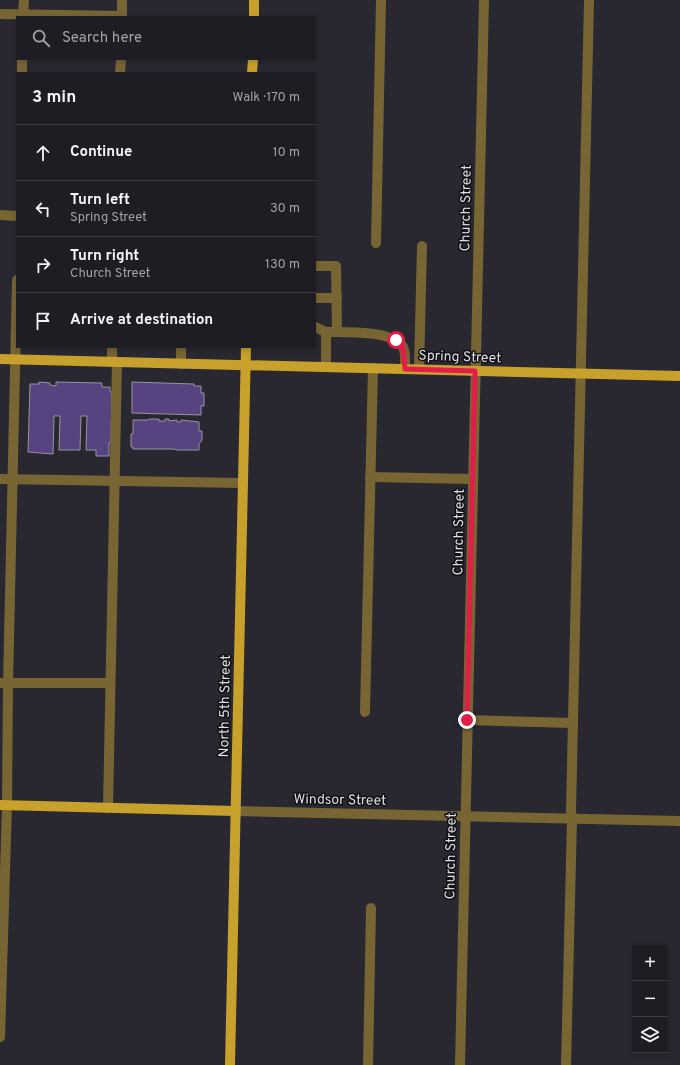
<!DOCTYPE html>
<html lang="en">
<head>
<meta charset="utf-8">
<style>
	:root { --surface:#1f1d24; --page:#2c2a31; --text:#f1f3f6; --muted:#a1a2a6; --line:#3c3b41 }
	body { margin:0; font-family:Overpass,sans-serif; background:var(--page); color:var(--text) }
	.controls { position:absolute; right:12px; bottom:12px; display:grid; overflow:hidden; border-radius:0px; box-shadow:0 2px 6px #0003 }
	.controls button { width:36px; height:36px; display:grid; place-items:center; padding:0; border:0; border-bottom:1px solid var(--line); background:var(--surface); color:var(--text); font:20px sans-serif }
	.stop { position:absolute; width:12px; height:12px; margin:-9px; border:3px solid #e11d48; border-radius:50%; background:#fff }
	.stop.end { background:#e11d48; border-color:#fff; box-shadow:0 1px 4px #0008 }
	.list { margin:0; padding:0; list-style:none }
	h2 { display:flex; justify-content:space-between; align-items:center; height:52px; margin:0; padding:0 16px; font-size:17px }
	h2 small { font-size:13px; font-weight:400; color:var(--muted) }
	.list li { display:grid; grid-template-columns:26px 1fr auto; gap:12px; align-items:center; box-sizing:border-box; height:56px; padding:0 16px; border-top:1px solid var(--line) }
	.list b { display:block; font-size:15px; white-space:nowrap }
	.list p { margin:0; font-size:13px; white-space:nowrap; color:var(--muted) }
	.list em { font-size:13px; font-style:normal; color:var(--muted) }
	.icon { flex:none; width:22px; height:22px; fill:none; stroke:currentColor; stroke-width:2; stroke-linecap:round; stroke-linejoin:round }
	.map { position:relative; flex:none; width:680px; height:1065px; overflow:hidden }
	.search { position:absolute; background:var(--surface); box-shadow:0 2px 6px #0003; left:16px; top:16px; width:300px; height:44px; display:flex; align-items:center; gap:10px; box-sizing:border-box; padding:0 14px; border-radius:0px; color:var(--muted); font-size:15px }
	.panel { position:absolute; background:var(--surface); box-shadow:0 2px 6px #0003; left:16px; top:72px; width:300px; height:276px; border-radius:0px }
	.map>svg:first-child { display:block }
	.building { fill:#564380; stroke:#9795a0 }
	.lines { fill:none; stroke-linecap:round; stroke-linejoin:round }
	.minor { stroke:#786534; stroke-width:10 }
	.major { stroke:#c8a12c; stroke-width:10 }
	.route { stroke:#e11d48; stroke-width:5 }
	.labels { text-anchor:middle; stroke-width:3; stroke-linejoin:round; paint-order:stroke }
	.street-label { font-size:14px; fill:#dfdee4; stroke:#111014 }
</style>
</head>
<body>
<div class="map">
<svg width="680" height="1065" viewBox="0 0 680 1065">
	<rect width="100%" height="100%" fill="#292730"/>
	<g class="building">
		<polygon points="39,382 50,383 50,385 56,386 56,382 102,383 102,387 110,387 110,392 112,392 111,443 109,443 109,456 96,456 96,450 86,450 87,416 81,416 80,450 59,450 60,416 54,416 53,454 28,452 30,384 39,384"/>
		<polygon points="132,382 194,384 194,386 201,386 201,393 204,393 204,406 201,406 201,415 132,413"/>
		<polygon points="149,419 159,419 159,421 165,421 165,419 169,419 169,421 177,420 177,422 181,422 181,420 199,422 199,431 202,431 202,440 199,444 199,450 177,450 173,449 133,449 133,447 131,447 131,434 133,434 133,420 148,420"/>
	</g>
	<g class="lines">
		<g class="minor">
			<polyline points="0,14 122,16"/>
			<polyline points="23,17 24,0"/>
			<polyline points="122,17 122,0"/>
			<polyline points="22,73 22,59"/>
			<polyline points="120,73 121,59"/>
			<polyline points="0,215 17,216"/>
			<polyline points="376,243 381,0"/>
			<polyline points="315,266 336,266 337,332"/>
			<polyline points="316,298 337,298"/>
			<polyline points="315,327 326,332 326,367"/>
			<path d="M326,332C344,332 393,330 403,347C406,353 405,362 405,369"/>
			<polyline points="112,362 112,347"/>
			<polyline points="181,364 181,347"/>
			<polyline points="419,369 422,246"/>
			<polyline points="370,477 473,479"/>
			<polyline points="0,479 243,483"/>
			<polyline points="0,683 110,683"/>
			<polyline points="365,712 373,368"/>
			<polyline points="467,720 573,723"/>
			<polyline points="108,808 117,362"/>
			<polyline points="235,811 680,821"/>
			<polyline points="0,1037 7,805 8,684 17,280"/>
			<polyline points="368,1065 371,908"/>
			<polyline points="460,1065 484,0"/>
			<polyline points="566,1065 572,819 571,811 589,0"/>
		</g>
		<g class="major">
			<polyline points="254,17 254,0"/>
			<polyline points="252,73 253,59"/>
			<polyline points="0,359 680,376"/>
			<polyline points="0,805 235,811"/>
			<polyline points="230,1065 246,347"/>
		</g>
	</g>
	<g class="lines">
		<polyline class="route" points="396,340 403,348 405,369 475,371 467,720"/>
	</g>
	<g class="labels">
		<g class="street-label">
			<text transform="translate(465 208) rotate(-89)" y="5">Church Street</text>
			<text transform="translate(460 356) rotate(2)" y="5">Spring Street</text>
			<text transform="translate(458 532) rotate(-89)" y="5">Church Street</text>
			<text transform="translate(224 706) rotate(-89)" y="5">North 5th Street</text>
			<text transform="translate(340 799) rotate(1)" y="5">Windsor Street</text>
			<text transform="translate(450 856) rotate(-89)" y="5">Church Street</text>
		</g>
	</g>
</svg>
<div class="controls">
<button>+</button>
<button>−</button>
<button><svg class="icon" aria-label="layers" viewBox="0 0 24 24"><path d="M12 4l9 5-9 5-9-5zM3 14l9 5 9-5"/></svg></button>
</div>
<div class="stop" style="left:396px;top:340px"></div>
<div class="stop end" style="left:467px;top:720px"></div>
<div class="search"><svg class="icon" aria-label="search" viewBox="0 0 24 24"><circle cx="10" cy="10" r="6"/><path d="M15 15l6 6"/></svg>Search here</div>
<section class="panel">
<h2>3 min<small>Walk · 170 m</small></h2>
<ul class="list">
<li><svg class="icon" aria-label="ahead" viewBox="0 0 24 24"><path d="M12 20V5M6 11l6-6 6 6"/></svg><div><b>Continue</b></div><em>10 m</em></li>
<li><svg class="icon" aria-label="left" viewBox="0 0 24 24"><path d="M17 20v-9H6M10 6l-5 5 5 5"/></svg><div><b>Turn left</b><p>Spring Street</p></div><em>30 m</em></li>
<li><svg class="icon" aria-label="right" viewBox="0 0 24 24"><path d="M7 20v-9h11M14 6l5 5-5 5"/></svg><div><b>Turn right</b><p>Church Street</p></div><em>130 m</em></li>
<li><svg class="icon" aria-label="arrive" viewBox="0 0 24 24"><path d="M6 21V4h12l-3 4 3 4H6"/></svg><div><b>Arrive at destination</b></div></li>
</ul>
</section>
</div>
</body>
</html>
